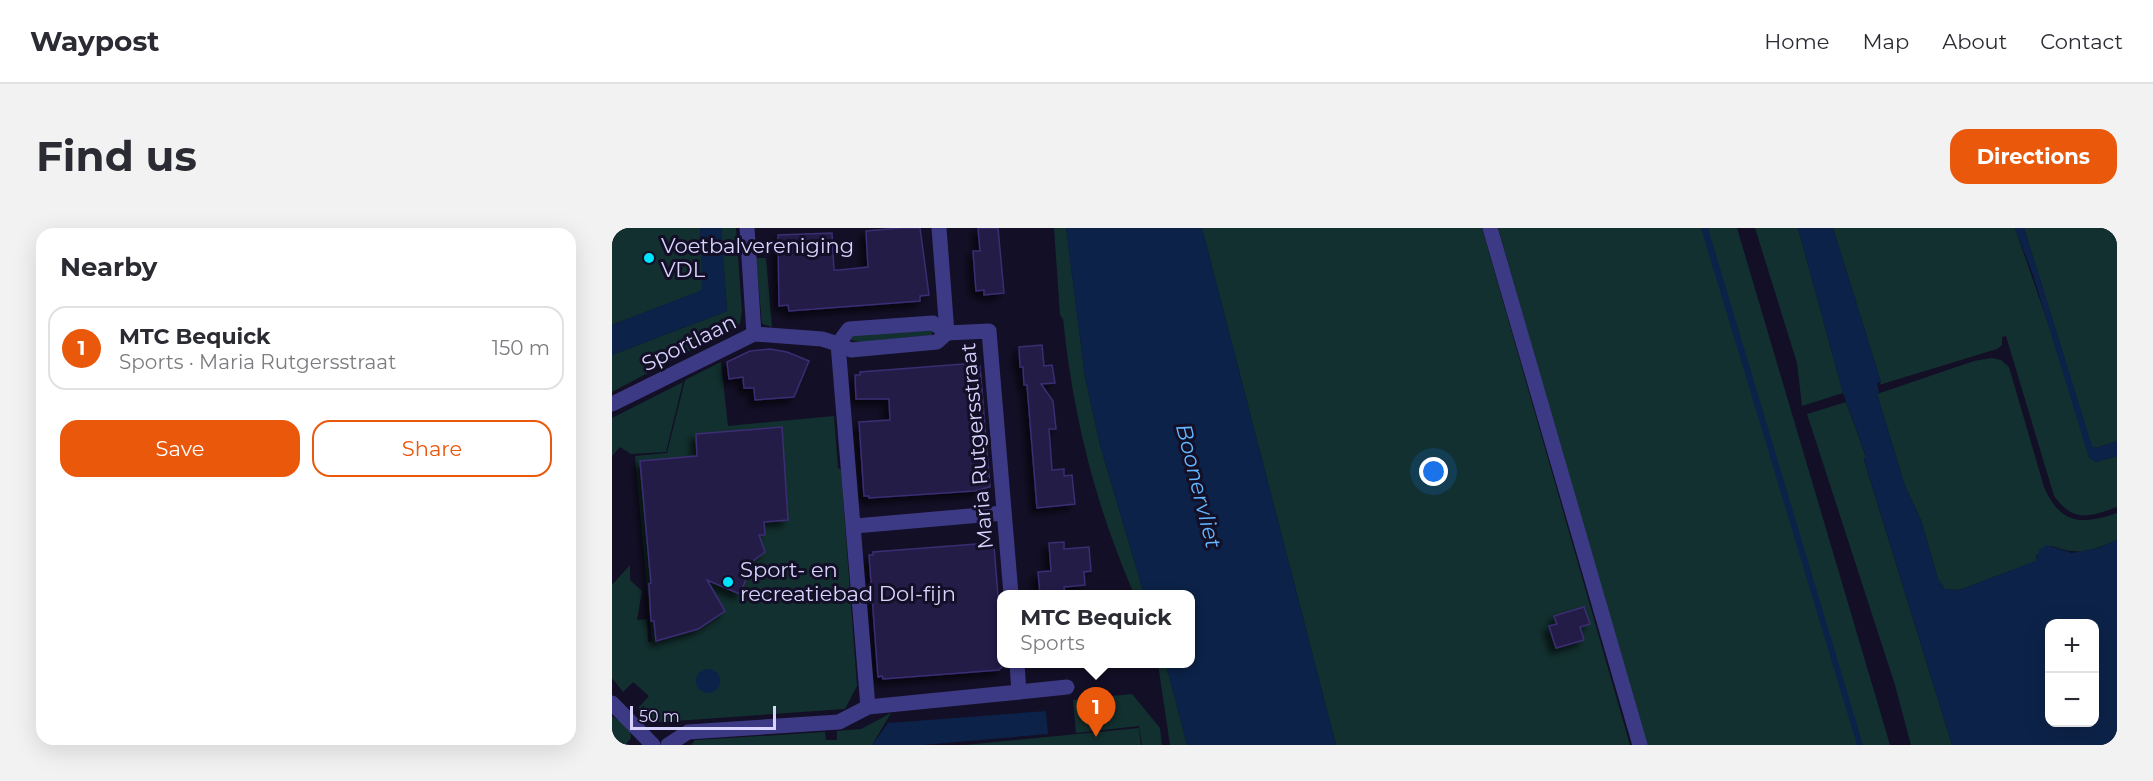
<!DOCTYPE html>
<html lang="en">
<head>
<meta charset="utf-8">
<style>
	:root { --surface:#fff; --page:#f2f2f3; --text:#2b2b33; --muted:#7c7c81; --line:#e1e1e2; --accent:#ea580c }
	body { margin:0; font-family:Montserrat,sans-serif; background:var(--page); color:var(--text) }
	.controls { position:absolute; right:18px; bottom:18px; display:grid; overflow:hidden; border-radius:12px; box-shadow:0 6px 24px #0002 }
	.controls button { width:54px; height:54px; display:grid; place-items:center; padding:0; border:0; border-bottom:2px solid var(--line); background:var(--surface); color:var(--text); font:30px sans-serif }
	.scale { position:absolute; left:18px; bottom:15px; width:146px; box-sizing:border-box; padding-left:6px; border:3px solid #d9d4ff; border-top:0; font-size:16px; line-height:21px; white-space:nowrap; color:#d9d4ff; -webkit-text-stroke:4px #130f26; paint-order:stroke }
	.you { position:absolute; left:822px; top:244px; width:21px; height:21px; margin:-15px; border:4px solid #fff; border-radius:50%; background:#1a73e8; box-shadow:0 0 0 9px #1a73e833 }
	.badge { display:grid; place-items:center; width:39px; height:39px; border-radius:50%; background:var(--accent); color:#fff; font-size:20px; font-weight:700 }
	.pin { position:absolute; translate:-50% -50px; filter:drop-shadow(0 2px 3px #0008) }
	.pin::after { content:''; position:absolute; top:32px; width:21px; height:18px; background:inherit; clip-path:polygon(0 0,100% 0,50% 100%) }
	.popup { position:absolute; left:385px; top:362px; width:198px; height:78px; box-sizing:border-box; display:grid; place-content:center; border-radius:12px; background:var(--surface); filter:drop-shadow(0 2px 4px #0005); font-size:20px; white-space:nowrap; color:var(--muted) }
	.popup b { font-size:22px; color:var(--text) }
	.popup::after { content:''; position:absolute; left:50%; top:100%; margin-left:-12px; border:12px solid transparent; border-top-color:var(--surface) }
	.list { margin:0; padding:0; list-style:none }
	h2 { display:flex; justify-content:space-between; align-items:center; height:78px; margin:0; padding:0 24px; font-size:26px }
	h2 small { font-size:20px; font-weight:400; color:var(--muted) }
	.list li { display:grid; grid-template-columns:39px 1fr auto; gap:18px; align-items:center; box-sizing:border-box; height:84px; margin:0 12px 12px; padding:0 12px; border:2px solid var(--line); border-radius:18px }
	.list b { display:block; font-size:22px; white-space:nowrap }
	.list p { margin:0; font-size:20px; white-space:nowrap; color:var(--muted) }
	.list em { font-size:20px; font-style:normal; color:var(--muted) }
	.actions { display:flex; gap:12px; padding:18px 24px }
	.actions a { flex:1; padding:14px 0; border:2px solid var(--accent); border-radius:18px; text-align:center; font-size:21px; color:var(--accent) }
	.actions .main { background:var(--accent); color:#fff }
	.map { position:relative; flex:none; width:1505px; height:517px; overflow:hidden; border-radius:18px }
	header { display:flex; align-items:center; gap:36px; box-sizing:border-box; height:84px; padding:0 30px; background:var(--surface); border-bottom:2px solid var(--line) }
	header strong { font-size:28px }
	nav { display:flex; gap:33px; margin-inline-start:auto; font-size:21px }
	.intro { display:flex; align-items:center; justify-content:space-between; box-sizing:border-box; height:144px; padding:0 36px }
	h1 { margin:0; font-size:42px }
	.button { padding:15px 27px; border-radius:18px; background:var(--accent); color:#fff; font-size:21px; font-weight:700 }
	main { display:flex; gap:36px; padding:0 36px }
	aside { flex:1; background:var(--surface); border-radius:18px; box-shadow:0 6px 24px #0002 }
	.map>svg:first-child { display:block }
	.green { fill:#12302f }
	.water { fill:#0c2248; fill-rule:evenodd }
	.building { fill:#241b47; stroke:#3b2d73; stroke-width:1.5; filter:url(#shadow) }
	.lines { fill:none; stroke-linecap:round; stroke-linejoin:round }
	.minor { stroke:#3d3a85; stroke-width:15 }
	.poi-dot { fill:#00e5ff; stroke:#130f26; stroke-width:2 }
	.labels { text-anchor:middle; stroke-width:6; stroke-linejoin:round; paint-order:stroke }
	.poi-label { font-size:21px; fill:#d9d4ff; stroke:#130f26; text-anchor:start }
	.street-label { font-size:21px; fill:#d9d4ff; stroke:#130f26 }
	.water-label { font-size:22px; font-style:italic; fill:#62b6ff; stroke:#130f26 }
</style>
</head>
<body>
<header>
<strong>Waypost</strong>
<nav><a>Home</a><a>Map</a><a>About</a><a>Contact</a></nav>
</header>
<div class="intro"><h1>Find us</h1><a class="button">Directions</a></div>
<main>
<aside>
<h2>Nearby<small></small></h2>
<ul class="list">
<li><span class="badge">1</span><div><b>MTC Bequick</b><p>Sports · Maria Rutgersstraat</p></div><em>150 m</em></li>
</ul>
<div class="actions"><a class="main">Save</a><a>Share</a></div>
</aside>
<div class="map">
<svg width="1505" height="517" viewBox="0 0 1505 517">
	<defs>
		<filter id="shadow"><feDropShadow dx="-5.5" dy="5.5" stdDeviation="3" flood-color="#0009"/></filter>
	</defs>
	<rect width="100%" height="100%" fill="#130f26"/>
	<g class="green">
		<polygon points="0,0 88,0 91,62 0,97"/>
		<polygon points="109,0 124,0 130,83 128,96 0,164 0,127 115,83"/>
		<path d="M442,0H454L473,149L488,217L532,366H522C483,276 461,188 451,91L448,87Z"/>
		<polygon points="590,0 870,0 1018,517 724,517"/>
		<polygon points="886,0 1125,0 1278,517 1033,517"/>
		<polygon points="1143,0 1186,0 1231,165 1190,178 1185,135"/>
		<path d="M1221,0H1403L1484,234L1505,228V279C1477,289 1462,295 1442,268L1394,108L1390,109V117L1385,121L1267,157L1269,154Z"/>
		<polygon points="1412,0 1505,0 1505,213 1484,220 1480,219"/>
		<polygon points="144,30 154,30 160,99 150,96"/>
		<polygon points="320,98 320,107 248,114 239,112 239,108"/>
		<path d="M1380,130L1389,132L1397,139L1432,259C1449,297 1469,297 1505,285V312C1480,323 1466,328 1440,318L1424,328L1425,333L1347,362L1333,361L1326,351L1309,292L1293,258L1265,166L1362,133Z"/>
		<polygon points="109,134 116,198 222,188 226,240 229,242 245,458 233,481 49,494 38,492 26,480 37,468 21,454 11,464 0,450 0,357 18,337 18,352 30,363 25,392 35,391 36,414 40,414 23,228 55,225 73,152"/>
		<polygon points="71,154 54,224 19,226 8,219 0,228 0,190"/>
		<polygon points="1234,174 1254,229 1252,232 1340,517 1299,517 1283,457 1195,186"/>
		<polygon points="546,436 554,436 575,517 558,517"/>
		<polygon points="520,466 548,500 550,517 530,517 527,498 464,505 461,472"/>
		<polygon points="279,485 260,517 79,517 83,512 213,504 214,512 225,512 225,503 249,501"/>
		<polygon points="0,488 18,499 19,510 14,516 0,517"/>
		<polygon points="527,500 529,517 352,517"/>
	</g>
	<g class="water">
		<polygon points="88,0 109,0 115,83 0,127 0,97 90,62"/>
		<polygon points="454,0 590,0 724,517 575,517 554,436 578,436 578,366 532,366 488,217 473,149"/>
		<polygon points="1089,0 1096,0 1251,517 1245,517"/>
		<path d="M1186,0H1221L1269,154L1265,155L1267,165L1265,166L1293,258L1309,292L1326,351L1333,361L1347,362L1424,333L1427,322L1434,317L1460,325L1487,320L1505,312V517H1340L1252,231L1254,228L1231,165ZM1438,395H1482V494H1438Z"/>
		<polygon points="1403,0 1412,0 1480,218 1484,220 1505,213 1505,228 1483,234 1477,230 1421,47"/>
		<circle cx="96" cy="453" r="12"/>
		<polygon points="434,483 436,506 311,517 260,517 276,495"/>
	</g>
	<g class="building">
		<polygon points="288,0 308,0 317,67 308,68 308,73 177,83 176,77 167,78 166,7 220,5 222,42 227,42 256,39 254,3"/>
		<polygon points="366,0 386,0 392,65 372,67 372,62 364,63 361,23 368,23"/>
		<polygon points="430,117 432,138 440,137 443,155 429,156 441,173 444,201 437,201 440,242 452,241 452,248 460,247 463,276 425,280 415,157 412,157 411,139 408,139 407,119"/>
		<polygon points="158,121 175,124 197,133 182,169 143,172 142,160 132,160 131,149 117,151 115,134 138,123"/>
		<polygon points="364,135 364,138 368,138 378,259 362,263 257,270 257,268 252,268 247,194 278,192 277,171 244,171 243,147 248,147 248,144"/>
		<polygon points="170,199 176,292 152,294 153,307 147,307 153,324 142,332 128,366 95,352 113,383 86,401 44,413 42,393 39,393 37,356 39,355 28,233 85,228 84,206"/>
		<polygon points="452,314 452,321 477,319 479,343 472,344 473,357 452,359 453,366 428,366 426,344 439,343 437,315"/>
		<polygon points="377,315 377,318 382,318 390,417 390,439 387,442 271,451 270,448 266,449 257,327 261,327 261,324"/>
		<polygon points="972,379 978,396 968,399 972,412 944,420 937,398 945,396 942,388"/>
	</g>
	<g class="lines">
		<g class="minor">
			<polyline points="327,0 335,105 377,103 399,366"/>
			<polyline points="878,0 1028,517"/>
			<polygon points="321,95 335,105 325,114 239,122 226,116 237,101"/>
			<polyline points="142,106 210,111 226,116 256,479"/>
			<polyline points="0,176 142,106 135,0"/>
			<polyline points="243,298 392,285"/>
			<polyline points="407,464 455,459"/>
			<polyline points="0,475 41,517"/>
			<polyline points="56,517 76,504 227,494 256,479 407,464 405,436"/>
		</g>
	</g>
	<g class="poi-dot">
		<circle cx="37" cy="30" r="6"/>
		<circle cx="116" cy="354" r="6"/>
	</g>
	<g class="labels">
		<g class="poi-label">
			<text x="49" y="25">Voetbalvereniging<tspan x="49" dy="24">VDL</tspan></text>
			<text x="128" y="349">Sport- en<tspan x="128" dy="24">recreatiebad Dol-fijn</tspan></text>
		</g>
		<g class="street-label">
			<text transform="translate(77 115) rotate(-26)" y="7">Sportlaan</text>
			<text transform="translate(365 218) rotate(-95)" y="7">Maria Rutgersstraat</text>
		</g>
		<g class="water-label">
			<text transform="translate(587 258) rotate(76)" y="8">Boonervliet</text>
		</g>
	</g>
</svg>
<div class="controls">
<button>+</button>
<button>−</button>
</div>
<div class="scale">50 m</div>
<div class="you"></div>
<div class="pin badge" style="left:484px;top:509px">1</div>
<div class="popup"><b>MTC Bequick</b>Sports</div>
</div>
</main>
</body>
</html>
